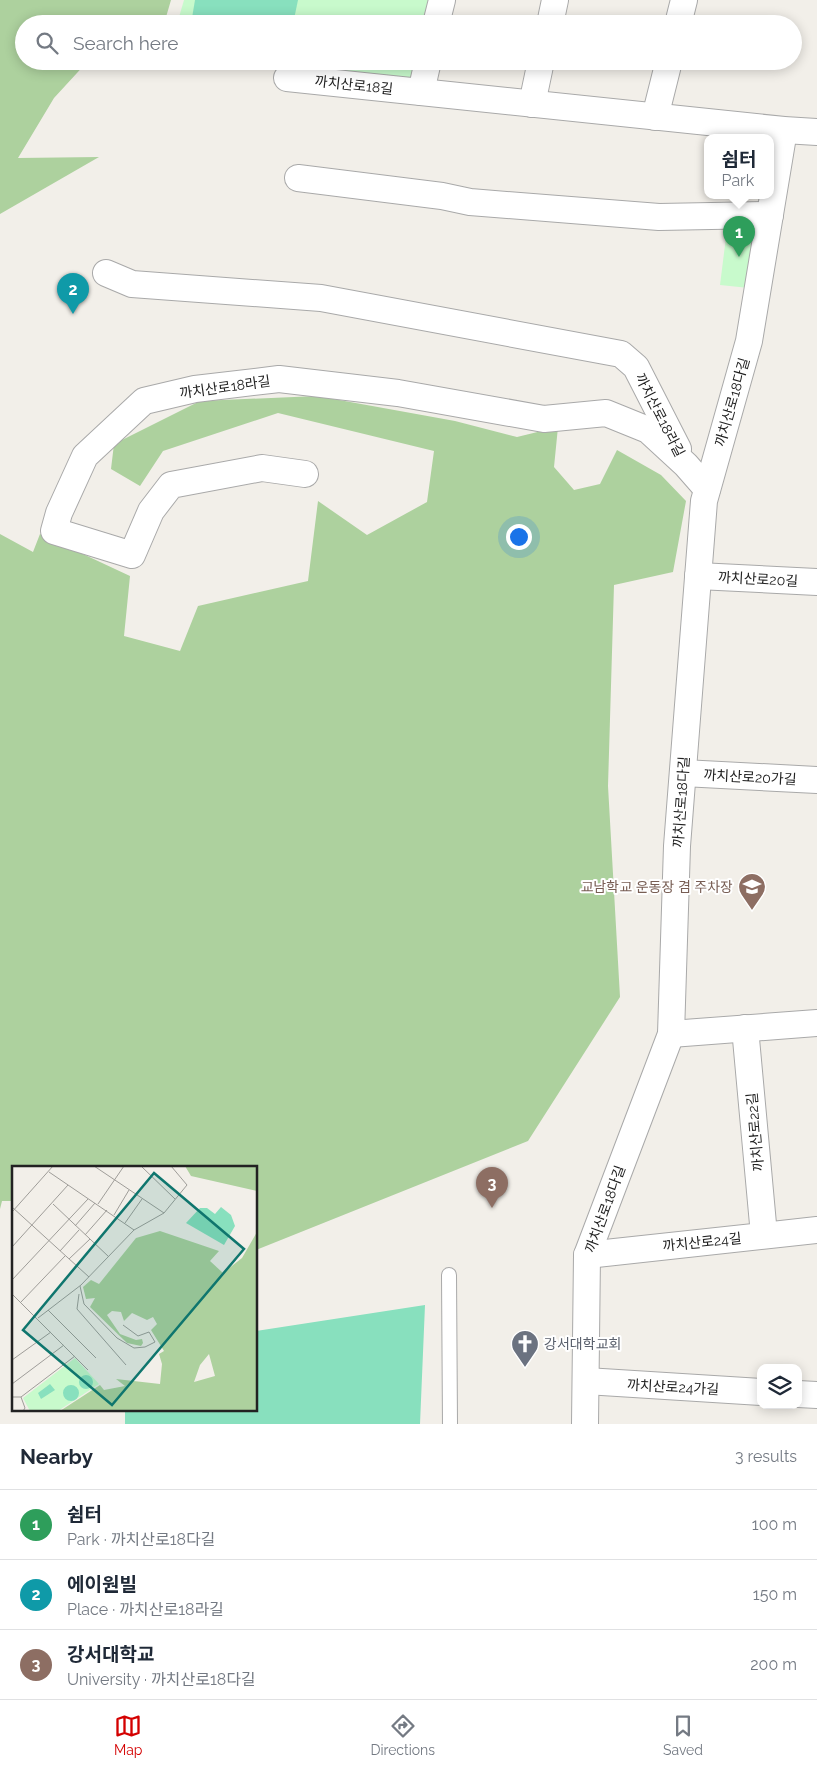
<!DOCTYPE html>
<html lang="en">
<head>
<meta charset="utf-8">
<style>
	:root { --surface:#fff; --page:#f6f6f7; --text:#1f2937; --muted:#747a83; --line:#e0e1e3; --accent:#d40000 }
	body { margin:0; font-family:Raleway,"Noto Sans KR",sans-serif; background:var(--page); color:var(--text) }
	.controls { position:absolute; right:15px; bottom:15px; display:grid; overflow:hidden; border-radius:10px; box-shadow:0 2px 12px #0003 }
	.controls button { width:45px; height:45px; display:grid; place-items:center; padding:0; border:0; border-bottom:1px solid var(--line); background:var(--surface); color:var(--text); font:25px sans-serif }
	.you { position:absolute; left:518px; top:536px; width:18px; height:18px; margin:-12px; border:4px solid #fff; border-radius:50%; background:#1a73e8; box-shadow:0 0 0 8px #1a73e833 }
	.badge { display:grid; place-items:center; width:32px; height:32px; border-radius:50%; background:var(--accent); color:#fff; font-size:16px; font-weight:700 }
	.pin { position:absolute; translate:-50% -41px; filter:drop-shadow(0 1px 2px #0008) }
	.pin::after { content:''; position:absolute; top:26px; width:18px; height:15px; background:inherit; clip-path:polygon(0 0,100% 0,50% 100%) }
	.popup { position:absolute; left:704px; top:134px; width:70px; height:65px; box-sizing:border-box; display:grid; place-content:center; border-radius:10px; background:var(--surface); filter:drop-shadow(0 1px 4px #0005); font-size:16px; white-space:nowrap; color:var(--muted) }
	.popup b { font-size:19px; color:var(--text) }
	.popup::after { content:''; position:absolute; left:50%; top:100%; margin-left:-10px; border:10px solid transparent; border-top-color:var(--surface) }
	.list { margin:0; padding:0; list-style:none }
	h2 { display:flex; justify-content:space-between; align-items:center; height:65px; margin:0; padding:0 20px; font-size:21px }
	h2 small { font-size:16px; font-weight:400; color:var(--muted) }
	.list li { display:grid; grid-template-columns:32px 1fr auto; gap:15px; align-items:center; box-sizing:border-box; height:70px; padding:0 20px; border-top:1px solid var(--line) }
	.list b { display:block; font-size:19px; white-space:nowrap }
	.list p { margin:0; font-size:16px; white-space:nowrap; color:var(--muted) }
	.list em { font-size:16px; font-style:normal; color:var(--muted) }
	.icon { flex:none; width:28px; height:28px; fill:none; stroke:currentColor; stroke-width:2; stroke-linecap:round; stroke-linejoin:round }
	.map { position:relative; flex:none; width:817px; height:1424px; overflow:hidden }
	.search { position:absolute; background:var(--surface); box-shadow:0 2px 12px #0003; left:15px; right:15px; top:15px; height:55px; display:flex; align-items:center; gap:12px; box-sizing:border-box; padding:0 18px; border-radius:28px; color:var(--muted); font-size:19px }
	.sheet { height:275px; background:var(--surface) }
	nav { display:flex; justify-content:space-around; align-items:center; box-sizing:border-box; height:70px; border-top:1px solid var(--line); background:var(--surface); font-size:14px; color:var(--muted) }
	nav a { display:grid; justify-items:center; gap:2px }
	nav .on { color:var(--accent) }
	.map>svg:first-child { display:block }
	.forest { fill:#add19e }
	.park { fill:#c8facc }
	.pitch { fill:#88e0be }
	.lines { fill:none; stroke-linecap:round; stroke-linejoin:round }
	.lane-casing { stroke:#a9a9a9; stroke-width:16 }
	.street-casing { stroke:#a9a9a9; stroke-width:28 }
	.lane { stroke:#fff; stroke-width:14 }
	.street { stroke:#fff; stroke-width:26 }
	.labels { text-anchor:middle; stroke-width:4; stroke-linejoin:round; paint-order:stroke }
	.street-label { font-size:14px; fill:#222; stroke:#fff }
	.education-label { font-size:14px; fill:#785e54; stroke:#fff; text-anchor:end }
	.worship-label { font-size:14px; fill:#5b616d; stroke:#fff; text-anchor:start }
	.inset-road { fill:none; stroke:#9f9d99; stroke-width:1 }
	.view { fill:#0f766e; fill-opacity:0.15; stroke:#0f766e; stroke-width:2.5 }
	.inset-edge { fill:none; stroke:#222; stroke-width:2.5 }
</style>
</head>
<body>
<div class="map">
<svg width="817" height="1424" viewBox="0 0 817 1424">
	<rect width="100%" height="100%" fill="#f2efe9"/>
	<g class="forest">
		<polygon points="0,0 171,0 164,24 24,24 24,61 88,61 54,98 18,158 99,157 0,214"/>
		<polygon points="317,396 455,421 517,437 558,427 554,467 574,490 600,484 617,450 661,475 686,501 673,572 614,585 608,786 620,997 528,1141 256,1250 256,1168 14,1168 14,1201 2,1201 0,1209 0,534 33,552 40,534 130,576 124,636 180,651 198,606 308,581 318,501 367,535 427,502 434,451 278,413 163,451 140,486 111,469 114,444 200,401"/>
	</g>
	<g class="park">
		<polygon points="184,0 428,0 423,24 177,24"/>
		<polygon points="228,61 414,61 410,81"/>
		<polygon points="760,227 749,288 720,285 727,229"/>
	</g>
	<g class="pitch">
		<polygon points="195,0 298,0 293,24 191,24"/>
		<polygon points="425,1305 420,1424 125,1424 125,1410 256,1410 256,1331"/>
	</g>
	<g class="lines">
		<defs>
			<polyline id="lane" points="449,1275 450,1424"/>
			<g id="street">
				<polyline points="436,24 442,0"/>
				<polyline points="550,24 555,0"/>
				<polyline points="678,24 684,0"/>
				<polyline points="287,78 784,130 817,132"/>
				<polyline points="421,92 428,61"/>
				<polyline points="532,104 541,61"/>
				<polyline points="655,117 669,61"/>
				<polyline points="298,178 442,196 470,202 659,217 770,215"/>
				<polyline points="106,273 132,284 321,298 621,354 636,367 678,449"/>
				<polyline points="305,474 262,468 171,485 151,511 132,555 54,531 59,513 85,456 144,401 195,389 279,379 398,393 544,419 606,413 648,430 686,465 707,489"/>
				<polyline points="698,576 817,582"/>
				<polyline points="683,773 817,780"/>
				<polyline points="745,1028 764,1235"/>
				<polyline points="671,1034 817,1023"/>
				<polyline points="587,1255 817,1230"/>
				<polyline points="586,1381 761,1392"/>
				<polyline points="798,1394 817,1395"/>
				<polyline points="585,1424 587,1255 671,1034 677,846 704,501 749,341 784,130"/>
			</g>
		</defs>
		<use href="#lane" class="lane-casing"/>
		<use href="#street" class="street-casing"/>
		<use href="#lane" class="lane"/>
		<use href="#street" class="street"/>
	</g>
	<defs>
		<symbol id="school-pin" viewBox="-11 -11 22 30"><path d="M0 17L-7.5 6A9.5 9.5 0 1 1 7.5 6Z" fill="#8d6e63" stroke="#fff"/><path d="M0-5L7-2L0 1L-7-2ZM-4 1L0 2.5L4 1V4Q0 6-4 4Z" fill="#fff"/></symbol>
		<symbol id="church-pin" viewBox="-11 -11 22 30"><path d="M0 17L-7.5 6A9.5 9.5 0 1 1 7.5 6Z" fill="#6b7280" stroke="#fff"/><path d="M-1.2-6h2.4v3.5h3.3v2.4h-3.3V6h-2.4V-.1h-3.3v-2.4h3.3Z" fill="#fff"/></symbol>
	</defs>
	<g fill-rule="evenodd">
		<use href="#school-pin" x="736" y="871" width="32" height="43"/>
		<use href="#church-pin" x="509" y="1328" width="32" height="43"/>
	</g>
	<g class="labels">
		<g class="street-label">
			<text transform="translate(354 85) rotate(6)" y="5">까치산로18길</text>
			<text transform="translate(225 387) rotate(-8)" y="5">까치산로18라길</text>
			<text transform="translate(732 402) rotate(-74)" y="5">까치산로18다길</text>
			<text transform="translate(660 415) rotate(63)" y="5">까치산로18라길</text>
			<text transform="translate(758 579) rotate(3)" y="5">까치산로20길</text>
			<text transform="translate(750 777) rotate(3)" y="5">까치산로20가길</text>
			<text transform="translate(681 802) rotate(-86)" y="5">까치산로18다길</text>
			<text transform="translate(755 1132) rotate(-95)" y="5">까치산로22길</text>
			<text transform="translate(605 1209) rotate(-70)" y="5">까치산로18다길</text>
			<text transform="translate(702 1242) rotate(-6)" y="5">까치산로24길</text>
			<text transform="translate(673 1387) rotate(3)" y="5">까치산로24가길</text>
		</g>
		<g class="education-label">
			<text x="733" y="892">교남학교 운동장 겸 주차장</text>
		</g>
		<g class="worship-label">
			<text x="544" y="1349">강서대학교회</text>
		</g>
	</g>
	<g transform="translate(12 1166)">
		<rect width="245" height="245" fill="#f2efe9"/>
		<path d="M173,0H245V25L179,10ZM148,65L207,85L198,95L211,107L230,92L245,66V245H48L88,219L92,224L113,220L104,213L148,218L150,198L147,188L152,185L139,164L145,158L141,151L135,154L120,147L112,155L109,146L100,145L95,149L108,168L124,174L130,173L131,177L129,180L115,177L78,141L83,132L74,133L71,121L79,114L87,118L124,72ZM197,188L203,210L182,216L188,199Z" fill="#add19e" fill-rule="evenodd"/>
		<path d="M63,192L87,218L46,245H18L11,232Z" fill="#c8facc"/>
		<path d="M209,41L219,49L223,60L212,79L174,57L188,42H195L203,48ZM67 216a7 7 0 1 1 14 0a7 7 0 1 1-14 0ZM38,218L43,224L29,233L26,227ZM51 227a8 8 0 1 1 16 0a8 8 0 1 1-16 0Z" fill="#88e0be"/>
		<path class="inset-road" d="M82,0L152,47M129,0L163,33M37,6L122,64M41,38L97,91M86,38L112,0M0,41L77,111M0,46L41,0M102,49L117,24M113,57L130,33M63,60L83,37M73,69L95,44M0,81L56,19M48,85L67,64M57,93L78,73M0,114L76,33M68,120L72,138L105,172L122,182L133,181L143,176L137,166L126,170L111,159M0,128L76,204M67,128L65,143L114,199M9,136L53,90M36,144L84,192M26,152L69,119L122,64L152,47L175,19L159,0M0,194L39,166M0,218L52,179M1,231H9L63,190M9,231L13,242L11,245"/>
		<path class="view" d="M142,7L232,83L100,239L11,164Z"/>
		<rect width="245" height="245" class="inset-edge"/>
	</g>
</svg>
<div class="controls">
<button><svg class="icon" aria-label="layers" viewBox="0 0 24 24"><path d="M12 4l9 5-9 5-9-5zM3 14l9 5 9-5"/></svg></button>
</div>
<div class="you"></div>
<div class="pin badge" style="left:739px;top:257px;background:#2e9e5b">1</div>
<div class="popup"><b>쉼터</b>Park</div>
<div class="pin badge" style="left:73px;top:314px;background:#0f9aa8">2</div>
<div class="pin badge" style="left:492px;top:1208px;background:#8d6e63">3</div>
<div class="search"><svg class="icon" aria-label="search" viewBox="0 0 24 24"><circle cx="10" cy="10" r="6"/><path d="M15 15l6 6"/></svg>Search here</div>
</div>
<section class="sheet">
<h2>Nearby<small>3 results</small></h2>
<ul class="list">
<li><span class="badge" style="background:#2e9e5b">1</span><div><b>쉼터</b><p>Park · 까치산로18다길</p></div><em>100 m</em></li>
<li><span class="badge" style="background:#0f9aa8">2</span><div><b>에이원빌</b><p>Place · 까치산로18라길</p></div><em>150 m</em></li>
<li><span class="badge" style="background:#8d6e63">3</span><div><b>강서대학교</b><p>University · 까치산로18다길</p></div><em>200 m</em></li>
</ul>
</section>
<nav>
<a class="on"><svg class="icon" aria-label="map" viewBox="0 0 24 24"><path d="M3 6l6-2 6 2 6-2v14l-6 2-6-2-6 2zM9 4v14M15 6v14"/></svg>Map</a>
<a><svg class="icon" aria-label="directions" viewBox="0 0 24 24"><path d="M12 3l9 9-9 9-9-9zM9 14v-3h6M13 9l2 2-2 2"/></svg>Directions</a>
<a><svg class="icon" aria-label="saved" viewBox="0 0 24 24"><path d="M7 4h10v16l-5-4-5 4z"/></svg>Saved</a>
</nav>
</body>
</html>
